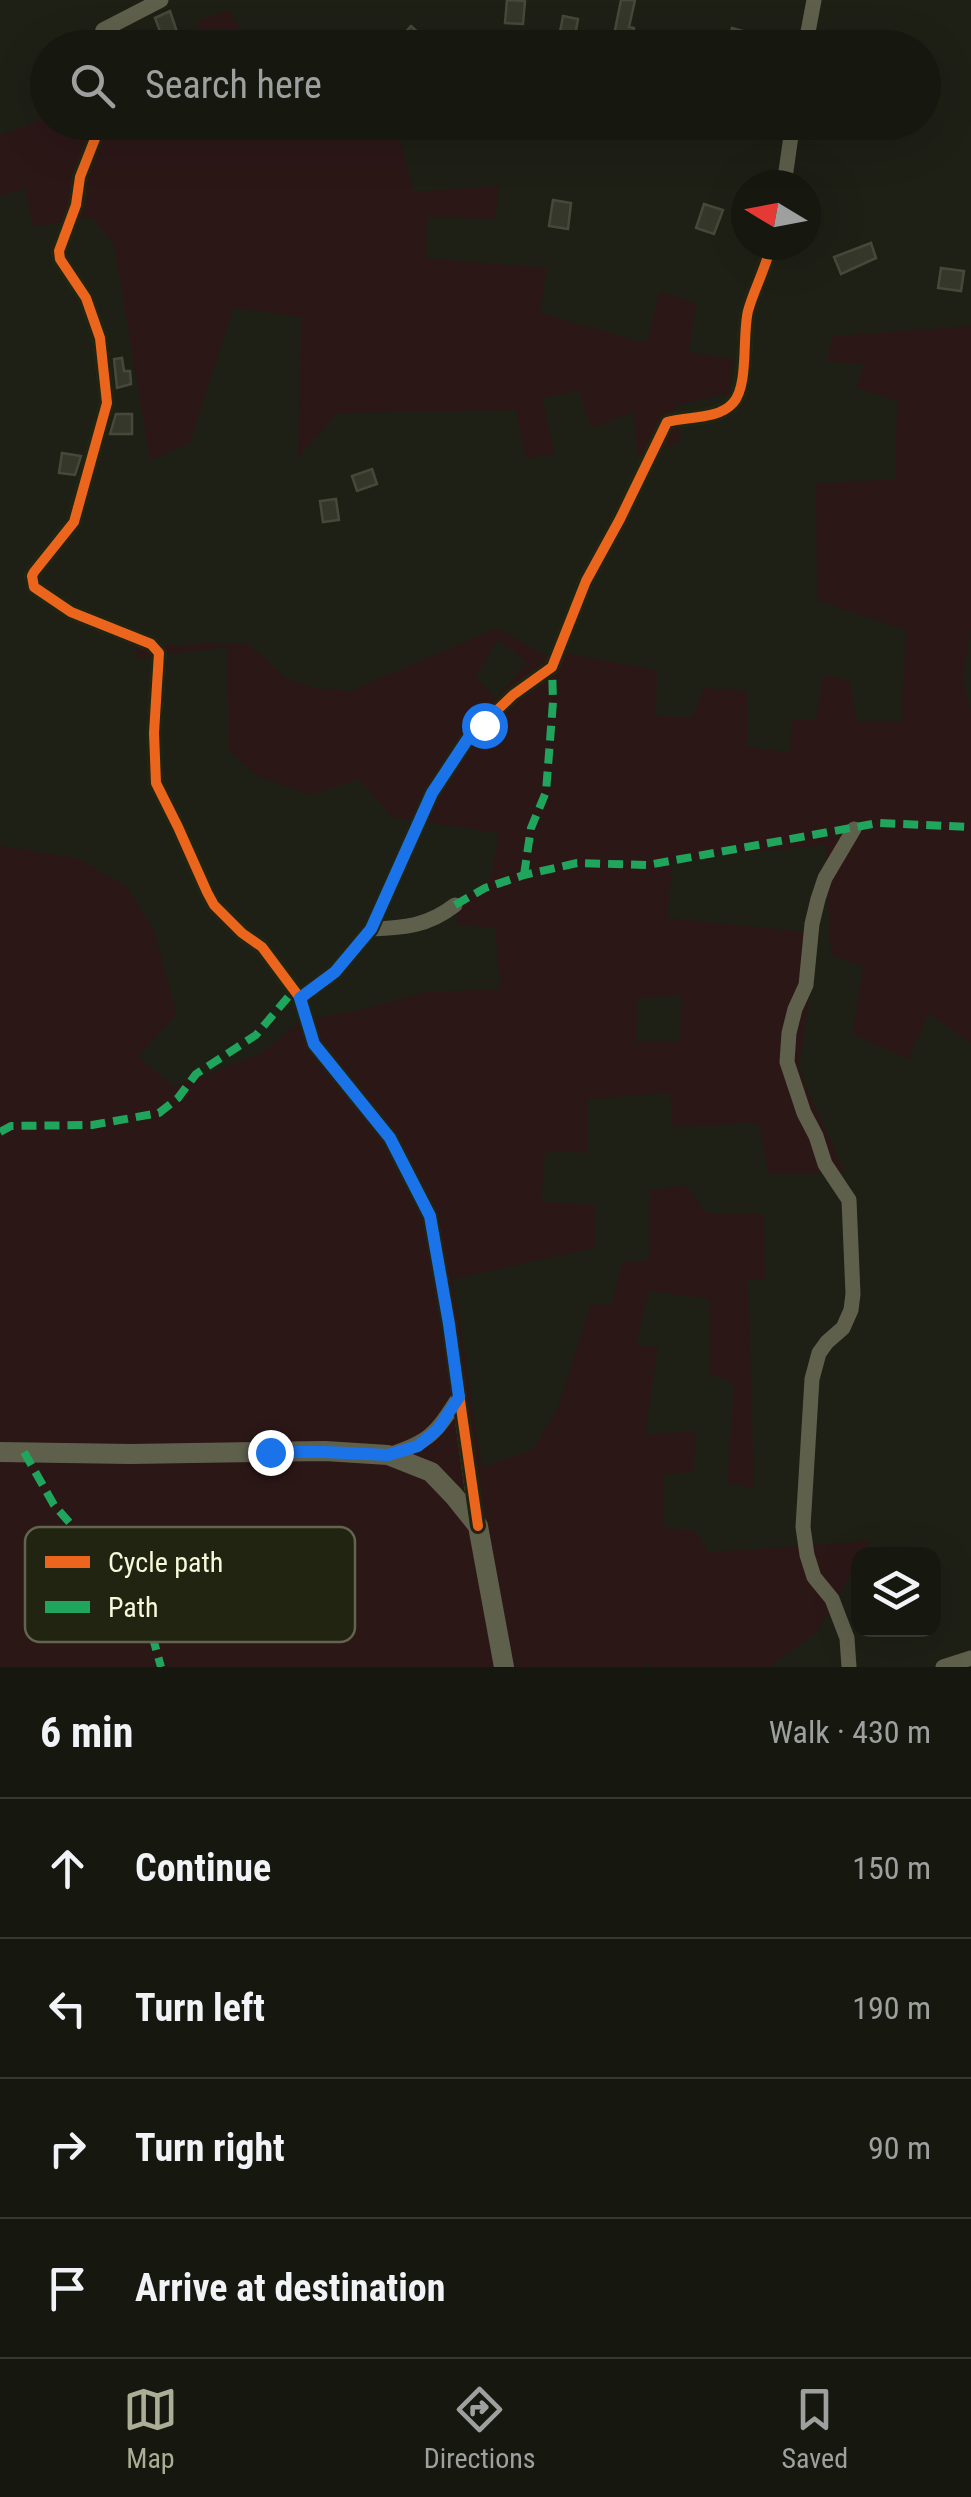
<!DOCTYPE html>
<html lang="en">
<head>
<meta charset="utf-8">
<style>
	:root { --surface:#161810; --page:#23251e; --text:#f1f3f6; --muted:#9ea09f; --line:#353730; --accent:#abae95 }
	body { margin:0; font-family:"Roboto Condensed",sans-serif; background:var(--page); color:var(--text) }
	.controls { position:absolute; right:30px; bottom:30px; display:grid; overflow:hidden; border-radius:20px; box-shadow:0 10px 40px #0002 }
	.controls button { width:90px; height:90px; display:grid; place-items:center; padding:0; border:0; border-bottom:2px solid var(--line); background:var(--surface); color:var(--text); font:50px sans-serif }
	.compass { position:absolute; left:731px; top:170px; width:90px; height:90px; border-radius:50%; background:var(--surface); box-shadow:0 10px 40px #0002; rotate:280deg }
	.stop { position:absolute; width:30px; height:30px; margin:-22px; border:8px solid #1a73e8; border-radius:50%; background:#fff }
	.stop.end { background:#1a73e8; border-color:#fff; box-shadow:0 2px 10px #0008 }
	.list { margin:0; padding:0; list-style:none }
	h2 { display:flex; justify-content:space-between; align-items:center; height:130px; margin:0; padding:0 40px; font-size:42px }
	h2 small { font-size:32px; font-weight:400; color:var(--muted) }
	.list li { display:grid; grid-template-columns:65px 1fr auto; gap:30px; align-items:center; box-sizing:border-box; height:140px; padding:0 40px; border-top:2px solid var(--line) }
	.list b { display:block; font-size:38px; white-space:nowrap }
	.list em { font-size:32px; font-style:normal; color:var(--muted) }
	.icon { flex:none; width:55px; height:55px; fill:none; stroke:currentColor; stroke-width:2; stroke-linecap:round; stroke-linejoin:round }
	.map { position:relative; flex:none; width:971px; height:1667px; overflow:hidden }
	.search { position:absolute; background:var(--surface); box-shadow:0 10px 40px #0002; left:30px; right:30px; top:30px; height:110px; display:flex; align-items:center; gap:25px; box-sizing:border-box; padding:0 35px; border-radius:55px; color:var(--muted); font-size:38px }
	.sheet { height:690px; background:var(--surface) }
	nav { display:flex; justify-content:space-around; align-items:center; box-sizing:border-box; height:140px; border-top:2px solid var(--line); background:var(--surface); font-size:28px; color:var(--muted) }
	nav a { display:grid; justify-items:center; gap:5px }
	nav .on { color:var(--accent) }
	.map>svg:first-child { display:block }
	.green { fill:#2c1717; fill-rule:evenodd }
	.building { fill:#35372b; stroke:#464939; stroke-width:2.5 }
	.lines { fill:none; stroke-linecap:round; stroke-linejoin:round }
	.minor { stroke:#5f604c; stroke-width:15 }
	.tertiary { stroke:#5f604c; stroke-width:20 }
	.quiet { stroke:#20a55d; stroke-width:8; stroke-dasharray:15 8; stroke-linecap:butt }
	.cycleway-casing { stroke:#222412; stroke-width:16 }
	.cycleway { stroke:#eb651d; stroke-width:10 }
	.route { stroke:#1a73e8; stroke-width:12 }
	.key { fill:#222412; stroke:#62644e; stroke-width:2.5 }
	.key-label { font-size:28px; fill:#f7fada }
</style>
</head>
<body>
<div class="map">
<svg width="971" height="1667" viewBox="0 0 971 1667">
	<rect width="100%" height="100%" fill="#1e2016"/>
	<g class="green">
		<path d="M228,10L247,39C281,32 313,23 342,47H181L200,39L198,21Z"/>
		<polygon points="47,118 48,122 128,122 132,125 147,122 395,123 414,192 499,186 495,219 427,217 426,258 547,268 540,313 646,343 660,291 696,304 689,352 734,359 729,393 675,406 680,442 638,456 633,412 591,428 579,391 542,399 555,454 525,458 516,410 337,413 298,458 301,317 233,308 190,443 150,460 114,244 91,217 33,227 25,188 0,197 0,135"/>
		<path d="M971,326V625L963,678L971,716V1043L929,1013L908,1059L852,1034L863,967L831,954L825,845L673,860L667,918L819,933L799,1069L844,1172L768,1174L759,1123L673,1127L670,1093L588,1099V1153L545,1151L541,1202L596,1205V1248L453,1279L482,1467L532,1450L557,1410L591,1304L612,1305L622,1262L649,1260L650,1190L685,1185L707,1213L764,1214L765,1280H748L754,1488L727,1483L734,1383L709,1374V1299L648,1291L636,1346L658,1347L645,1435L696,1431L693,1472L663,1474V1528L696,1531L708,1552L871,1541L863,1554H858V1562L817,1632L769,1667H650L645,1663L643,1667H0V846L77,858L126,886L153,928L177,1014L138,1056L174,1087L262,1053L300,1021L356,1011L426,992L500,989L495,928L458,925L455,905L491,877L499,833L392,817L359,779L311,795L257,776L229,751L227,647L136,658V648L215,643H248L287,679L313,688L351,691L497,628L548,657L558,652L657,670L656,715L692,718L704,688L748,691L747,747L789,752L792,720L816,719L823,675L849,680L857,721H901L906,630L817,600L816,484L895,479L897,400L856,388L864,365L827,361L833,336ZM498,639L527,662L496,699L476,677ZM681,995L680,1042L636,1041L638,998Z"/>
	</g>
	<g class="building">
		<polygon points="507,0 525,1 523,24 505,23"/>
		<polygon points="621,0 635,0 629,27 634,28 630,48 612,45"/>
		<polygon points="170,11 177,32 162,37 155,18"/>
		<polygon points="563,16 578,19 573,48 557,48"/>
		<polygon points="411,26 422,36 412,48 391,48"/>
		<polygon points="732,28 750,33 746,48 726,48"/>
		<polygon points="553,200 571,203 568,229 549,226"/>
		<polygon points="704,204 723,210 714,234 696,228"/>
		<polygon points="871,243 876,258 841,274 834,257"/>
		<polygon points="941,268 964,271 961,291 938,288"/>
		<polygon points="122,358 124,371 130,371 131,384 117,388 114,359"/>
		<polygon points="116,414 132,414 132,434 110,434"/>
		<polygon points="62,453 81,456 75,475 59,473"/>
		<polygon points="372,469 377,484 357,491 352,476"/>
		<polygon points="336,499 339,520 323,522 320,501"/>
	</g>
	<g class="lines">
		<g class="minor">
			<polyline points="100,48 99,41 103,30 161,0"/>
			<polyline points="805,48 814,0"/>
			<polyline points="97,122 98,131 80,177 76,205 59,251 60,259 86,298 100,338 107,403 74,522 34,572 32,576 34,587 71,612 151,644 159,653 154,733 156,783 178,827 207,892 214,905 242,933 262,947 300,998 314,1044 390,1138 430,1216 449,1324 477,1524"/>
			<polyline points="784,185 793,122"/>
			<path d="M371,929C404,928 428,926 455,905"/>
			<path d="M300,998L335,972L371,929L432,793L469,737L513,695L552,667L586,581L620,519L667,422C687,416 718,420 733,403C749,386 742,335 748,311C754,289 766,268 771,245"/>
			<path d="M388,1455C430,1442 436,1433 459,1397"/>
			<polyline points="849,1667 847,1638 832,1599 814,1577 807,1555 803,1527 812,1379 819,1353 827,1342 843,1328 851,1310 853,1294 849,1200 825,1164 816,1136 804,1113 787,1062 789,1033 795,1009 806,985 812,924 818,899 825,878 854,829"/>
			<polyline points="943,1667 971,1658"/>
		</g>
		<polyline class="tertiary" points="0,1452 130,1454 325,1451 388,1455 431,1472 454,1496 478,1526 504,1667"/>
		<g class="quiet">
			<polyline points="524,875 531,828 546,792 553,702 552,667"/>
			<polyline points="455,905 485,888 524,875 577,863 648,865 878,823 971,827"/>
			<polyline points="0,1132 11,1126 92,1125 159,1113 178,1098 196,1074 256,1035 294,990"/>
			<polyline points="24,1452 54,1505 77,1531 112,1555 139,1588 161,1667"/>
		</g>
		<defs>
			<g id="cycleway">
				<polyline points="97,122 98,131 80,177 76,205 59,251 60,259 86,298 100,338 107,403 74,522 34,572 32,576 34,587 71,612 151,644 159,653 154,733 156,783 178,827 207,892 214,905 242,933 262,947 300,998 314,1044 390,1138 430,1216 449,1324 478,1526"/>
				<path d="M300,998L335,972L371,929L432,793L469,737L513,695L552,667L586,581L620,519L667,422C687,416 718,420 733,403C749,386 742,335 748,311C754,289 766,268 771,245"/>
			</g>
		</defs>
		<use href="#cycleway" class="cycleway-casing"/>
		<use href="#cycleway" class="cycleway"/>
	</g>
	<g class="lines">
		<polyline class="route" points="270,1452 325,1452 388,1455 418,1446 438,1429 459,1397 449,1324 430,1216 390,1138 314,1044 300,998 335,972 371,929 432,793 469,737 484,725"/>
	</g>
	<rect x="25" y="1527" width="330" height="115" rx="15" class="key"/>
	<rect x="45" y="1556" width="45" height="12" fill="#eb651d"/>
	<rect x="45" y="1601" width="45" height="12" fill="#20a55d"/>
	<g class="key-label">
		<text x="108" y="1572">Cycle path</text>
		<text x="108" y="1617">Path</text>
	</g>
</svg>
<div class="controls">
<button><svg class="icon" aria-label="layers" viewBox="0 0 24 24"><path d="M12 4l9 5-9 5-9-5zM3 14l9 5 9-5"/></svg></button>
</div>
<svg class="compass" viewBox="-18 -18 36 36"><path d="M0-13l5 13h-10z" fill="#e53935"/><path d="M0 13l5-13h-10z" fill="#9ea09f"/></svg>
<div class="stop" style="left:484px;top:725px"></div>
<div class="stop end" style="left:270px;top:1452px"></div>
<div class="search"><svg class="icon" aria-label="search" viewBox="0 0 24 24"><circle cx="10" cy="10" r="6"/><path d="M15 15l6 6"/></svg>Search here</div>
</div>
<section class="sheet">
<h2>6 min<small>Walk · 430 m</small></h2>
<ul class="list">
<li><svg class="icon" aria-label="ahead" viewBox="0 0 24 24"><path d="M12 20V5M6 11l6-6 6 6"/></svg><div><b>Continue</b></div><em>150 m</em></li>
<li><svg class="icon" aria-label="left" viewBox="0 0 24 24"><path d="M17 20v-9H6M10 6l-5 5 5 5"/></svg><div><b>Turn left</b></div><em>190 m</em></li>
<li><svg class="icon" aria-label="right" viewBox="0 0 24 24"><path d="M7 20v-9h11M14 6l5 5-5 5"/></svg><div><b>Turn right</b></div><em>90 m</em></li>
<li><svg class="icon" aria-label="arrive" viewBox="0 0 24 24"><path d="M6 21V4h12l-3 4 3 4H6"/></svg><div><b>Arrive at destination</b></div></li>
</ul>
</section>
<nav>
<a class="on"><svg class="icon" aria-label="map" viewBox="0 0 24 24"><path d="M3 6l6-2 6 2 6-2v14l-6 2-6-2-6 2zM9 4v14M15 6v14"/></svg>Map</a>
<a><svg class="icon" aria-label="directions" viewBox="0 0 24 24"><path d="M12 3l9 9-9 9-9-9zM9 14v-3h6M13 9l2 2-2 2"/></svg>Directions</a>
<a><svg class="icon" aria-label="saved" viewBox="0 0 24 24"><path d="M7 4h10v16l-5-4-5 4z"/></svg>Saved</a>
</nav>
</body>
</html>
